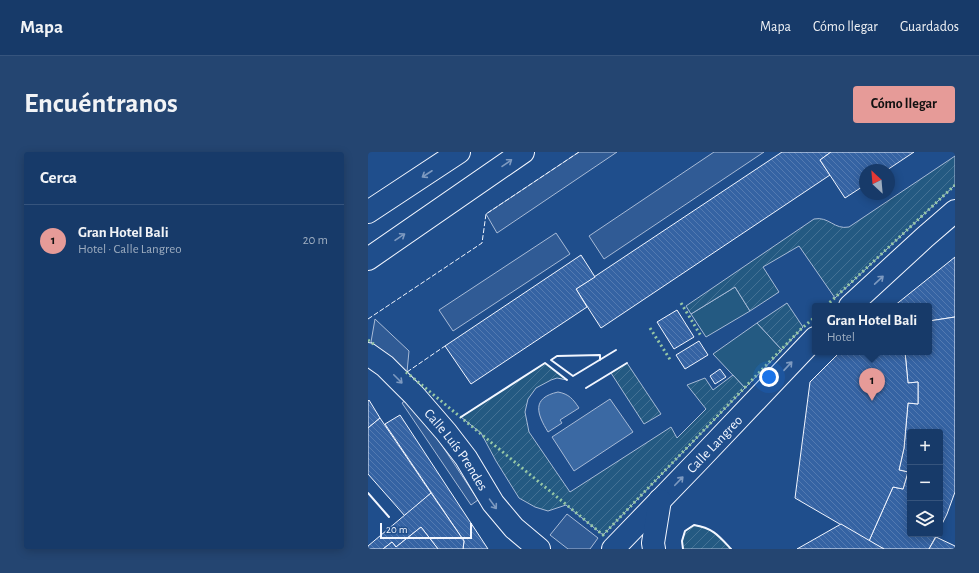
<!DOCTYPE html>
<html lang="es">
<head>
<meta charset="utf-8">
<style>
	:root { --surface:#173a69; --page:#244571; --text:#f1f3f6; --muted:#9eadc0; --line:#36547d; --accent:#e69b98 }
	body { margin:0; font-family:"Alegreya Sans",sans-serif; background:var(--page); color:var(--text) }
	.controls { position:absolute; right:12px; bottom:12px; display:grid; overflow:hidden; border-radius:4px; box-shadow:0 2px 10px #0003 }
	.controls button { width:36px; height:36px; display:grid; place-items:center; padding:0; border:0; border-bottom:1px solid var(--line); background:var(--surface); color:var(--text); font:20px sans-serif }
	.compass { position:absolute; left:491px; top:12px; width:36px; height:36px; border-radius:50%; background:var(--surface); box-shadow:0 2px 10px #0003; rotate:334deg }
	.scale { position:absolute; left:12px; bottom:10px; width:92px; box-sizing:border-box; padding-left:4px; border:2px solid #f2f6ff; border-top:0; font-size:11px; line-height:14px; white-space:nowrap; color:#f2f6ff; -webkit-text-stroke:3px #1f4e8c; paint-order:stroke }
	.you { position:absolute; left:401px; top:225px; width:14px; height:14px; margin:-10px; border:3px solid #fff; border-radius:50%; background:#1a73e8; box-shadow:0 0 0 6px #1a73e833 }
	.badge { display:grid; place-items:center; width:26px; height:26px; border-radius:50%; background:var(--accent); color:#111; font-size:13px; font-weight:700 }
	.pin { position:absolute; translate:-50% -33px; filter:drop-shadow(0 1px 2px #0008) }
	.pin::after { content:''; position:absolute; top:21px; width:14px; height:12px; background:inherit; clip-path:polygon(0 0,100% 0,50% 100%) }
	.popup { position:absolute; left:444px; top:151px; width:120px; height:52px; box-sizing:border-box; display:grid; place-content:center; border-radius:4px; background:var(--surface); filter:drop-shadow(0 1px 3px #0005); font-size:13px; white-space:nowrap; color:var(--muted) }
	.popup b { font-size:15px; color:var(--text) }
	.popup::after { content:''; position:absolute; left:50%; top:100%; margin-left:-8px; border:8px solid transparent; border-top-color:var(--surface) }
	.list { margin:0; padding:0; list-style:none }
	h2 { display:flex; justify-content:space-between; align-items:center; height:52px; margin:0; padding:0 16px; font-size:17px }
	h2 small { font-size:13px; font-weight:400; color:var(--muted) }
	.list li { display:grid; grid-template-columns:26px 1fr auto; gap:12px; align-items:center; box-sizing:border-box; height:72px; padding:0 16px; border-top:1px solid var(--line) }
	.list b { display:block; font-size:15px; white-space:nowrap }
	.list p { margin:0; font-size:13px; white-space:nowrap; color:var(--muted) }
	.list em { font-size:13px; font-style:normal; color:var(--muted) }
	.icon { flex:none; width:22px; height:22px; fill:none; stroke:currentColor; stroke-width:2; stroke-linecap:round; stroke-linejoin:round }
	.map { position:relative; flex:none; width:587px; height:397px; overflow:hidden; border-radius:4px }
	header { display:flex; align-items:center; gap:24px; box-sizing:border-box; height:56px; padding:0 20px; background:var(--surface); border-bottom:1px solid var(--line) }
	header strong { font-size:19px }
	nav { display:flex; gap:22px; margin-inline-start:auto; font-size:14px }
	.intro { display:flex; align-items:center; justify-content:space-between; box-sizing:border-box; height:96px; padding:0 24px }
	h1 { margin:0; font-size:28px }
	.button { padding:10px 18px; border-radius:4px; background:var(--accent); color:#111; font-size:14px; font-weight:700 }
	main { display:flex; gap:24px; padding:0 24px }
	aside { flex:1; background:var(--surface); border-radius:4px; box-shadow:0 2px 10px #0003 }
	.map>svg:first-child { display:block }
	.park { fill:#245a82; stroke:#a8bbd7 }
	.garden { fill:url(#garden-furrows); stroke:#a8bbd7 }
	.parking { fill:#305b95; stroke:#a8bbd7 }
	.water { fill:#3b69a3; stroke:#a8bbd7 }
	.building { fill:url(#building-back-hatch); stroke:#f2f6ff }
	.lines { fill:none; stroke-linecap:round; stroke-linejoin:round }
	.street-casing { stroke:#f2f6ff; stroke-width:24 }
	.secondary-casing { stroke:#f2f6ff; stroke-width:24 }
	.street { stroke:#1f4e8c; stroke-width:22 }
	.secondary { stroke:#1f4e8c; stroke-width:22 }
	.hedge { stroke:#97c8a6; stroke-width:3; stroke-dasharray:2 3; stroke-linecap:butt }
	.fence { stroke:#f2f6ff; stroke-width:1; stroke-dasharray:5 2; stroke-linecap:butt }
	.wall { stroke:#f2f6ff; stroke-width:2 }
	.oneway { stroke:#7e9ac0 }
	.labels { text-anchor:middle; stroke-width:3; stroke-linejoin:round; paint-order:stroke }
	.street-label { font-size:14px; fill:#f2f6ff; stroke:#1f4e8c }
</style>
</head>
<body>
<header>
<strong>Mapa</strong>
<nav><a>Mapa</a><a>Cómo llegar</a><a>Guardados</a></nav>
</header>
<div class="intro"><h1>Encuéntranos</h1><a class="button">Cómo llegar</a></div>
<main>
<aside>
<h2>Cerca<small></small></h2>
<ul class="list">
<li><span class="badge">1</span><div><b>Gran Hotel Bali</b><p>Hotel · Calle Langreo</p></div><em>20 m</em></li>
</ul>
</aside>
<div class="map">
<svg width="587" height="397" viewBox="0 0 587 397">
	<defs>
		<pattern id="garden-furrows" width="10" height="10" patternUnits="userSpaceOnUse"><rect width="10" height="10" fill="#245a82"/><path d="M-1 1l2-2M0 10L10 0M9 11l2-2" fill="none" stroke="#447295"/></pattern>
		<pattern id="building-back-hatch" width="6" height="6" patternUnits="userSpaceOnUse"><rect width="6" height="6" fill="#3563a3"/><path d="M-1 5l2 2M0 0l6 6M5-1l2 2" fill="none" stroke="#537ab1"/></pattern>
	</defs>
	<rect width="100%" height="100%" fill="#1f4e8c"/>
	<g class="park">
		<polygon points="367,135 382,159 338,185 323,162"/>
		<polygon points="389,171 414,198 377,236 345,202"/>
	</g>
	<g class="garden">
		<path d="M587,4V33L467,146L431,94L395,115L411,140L382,159L367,135L323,162L318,154L446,67C461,64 466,78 481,75Z"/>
		<polygon points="419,151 435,175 414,198 389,171"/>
		<polygon points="177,211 199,228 189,226 183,228 168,236 160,247 157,260 161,280 202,340 303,275 309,286 338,257 319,233 337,226 345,238 365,223 377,236 235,383 198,353 180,359 167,355 151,346 128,309 113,281 93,265"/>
		<polygon points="259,211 293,262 276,272 243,221"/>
		<path d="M326,373C345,376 351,384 363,397H315L314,389L317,379Z"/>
	</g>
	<g class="parking">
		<polygon points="211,0 249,0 129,81 118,62"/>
		<polygon points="346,0 396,0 236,107 221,84"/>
		<polygon points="188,81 202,102 85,179 71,158"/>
		<polygon points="7,167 41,199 39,220 3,190"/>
		<polygon points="42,245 110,348 103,353 34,251"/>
		<polygon points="199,362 230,386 222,397 200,397 182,383"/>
	</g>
	<g class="water">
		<path d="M190,240C201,242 205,247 211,256L192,268L194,271L180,280C169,262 163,246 190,240Z"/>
		<polygon points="242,247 265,280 206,319 184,285"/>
	</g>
	<g class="building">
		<polygon points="414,0 463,0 452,8 462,23 233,176 208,137"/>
		<polygon points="463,0 546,0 519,18 497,18 497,33 477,46 452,8"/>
		<polygon points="213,103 227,125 208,137 219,155 103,232 77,194"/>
		<polygon points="587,105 587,165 561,169 561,154 526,154"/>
		<polygon points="309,158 326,185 306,197 289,170"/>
		<polygon points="587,165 587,340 579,362 572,376 572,280 542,280 542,382 569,382 561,397 516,397 501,389 525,335 535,337 540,320 531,318 536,296 540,251 550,252 550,230 540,231 537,200 561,200 561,169"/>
		<polygon points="331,189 340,203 317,217 308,203"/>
		<polygon points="472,200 537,200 540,231 550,230 550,252 540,251 536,296 531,318 540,320 535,337 525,335 501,389 427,346 442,230"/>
		<polygon points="352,217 358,225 347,232 342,224"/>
		<polygon points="1,248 12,266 0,276 0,249"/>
		<polygon points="32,263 120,397 95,397 96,389 17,272"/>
		<polygon points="12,266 63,341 37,364 0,322 0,276"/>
		<polygon points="63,341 96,389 95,397 70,397 53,375 28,395 24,390 15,397 0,397 0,394"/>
		<polygon points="473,372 516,397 429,397"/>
		<polygon points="53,375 70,397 15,397 24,390 28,395"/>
		<polygon points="568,385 587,394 587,397 561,397"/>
	</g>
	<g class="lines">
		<defs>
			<g id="street">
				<polyline points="482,154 557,85 587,59"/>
				<path id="s1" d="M0,202L17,214L46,243L78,280L98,306L125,351L146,376L171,397"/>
				<path id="s2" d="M245,397L330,309L447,186"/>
				<polyline points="286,397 285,391 292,348"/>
			</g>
			<g id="secondary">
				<polyline points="0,60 91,0"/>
				<polyline points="0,107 155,0"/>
			</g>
		</defs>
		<use href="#street" class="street-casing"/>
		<use href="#secondary" class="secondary-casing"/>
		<use href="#street" class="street"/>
		<use href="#secondary" class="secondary"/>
		<g class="hedge">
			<polyline points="313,151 333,184"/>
			<polyline points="458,154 587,33"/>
			<polyline points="282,176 303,209"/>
			<polyline points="0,188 7,193"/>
			<polyline points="38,220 235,383 432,178 447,165"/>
		</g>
		<g class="fence">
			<polyline points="0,167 114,91 118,62 211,0"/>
			<polyline points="39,220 77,194"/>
		</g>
		<g class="wall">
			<polyline points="232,208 232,203 189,204 183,208 205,224 248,198"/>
			<polyline points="218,236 259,211"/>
			<polyline points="93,265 177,211 199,228"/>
			<polyline points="0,341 21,365"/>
			<path d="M315,397L314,389L317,379L326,373C345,376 351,384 363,397"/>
		</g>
	</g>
	<defs><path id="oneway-shaft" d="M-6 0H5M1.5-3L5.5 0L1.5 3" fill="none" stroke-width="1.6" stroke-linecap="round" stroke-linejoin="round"/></defs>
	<g class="oneway">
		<use href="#oneway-shaft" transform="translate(139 11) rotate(-35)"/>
		<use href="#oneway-shaft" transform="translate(59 22) rotate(147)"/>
		<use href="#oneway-shaft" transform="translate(32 85) rotate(-34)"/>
		<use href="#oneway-shaft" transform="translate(511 128) rotate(-43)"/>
		<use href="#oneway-shaft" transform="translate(420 214) rotate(-47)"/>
		<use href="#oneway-shaft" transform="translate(30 227) rotate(45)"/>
		<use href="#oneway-shaft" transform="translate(311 329) rotate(-46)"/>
		<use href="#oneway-shaft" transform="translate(125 352) rotate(54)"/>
	</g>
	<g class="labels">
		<g class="street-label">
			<text dy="5" stroke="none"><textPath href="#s2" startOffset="146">Calle Langreo</textPath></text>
			<text dy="5" stroke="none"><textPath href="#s1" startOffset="131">Calle Luís Prendes</textPath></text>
		</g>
	</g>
</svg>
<div class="controls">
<button>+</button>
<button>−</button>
<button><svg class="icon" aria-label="layers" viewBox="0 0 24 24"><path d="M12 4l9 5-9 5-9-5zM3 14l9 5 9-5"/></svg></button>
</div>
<svg class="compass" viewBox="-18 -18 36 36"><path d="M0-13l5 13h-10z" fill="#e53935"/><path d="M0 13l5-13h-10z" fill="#9eadc0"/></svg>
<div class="scale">20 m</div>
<div class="you"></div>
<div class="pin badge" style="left:504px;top:249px">1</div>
<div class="popup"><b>Gran Hotel Bali</b>Hotel</div>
</div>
</main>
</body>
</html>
